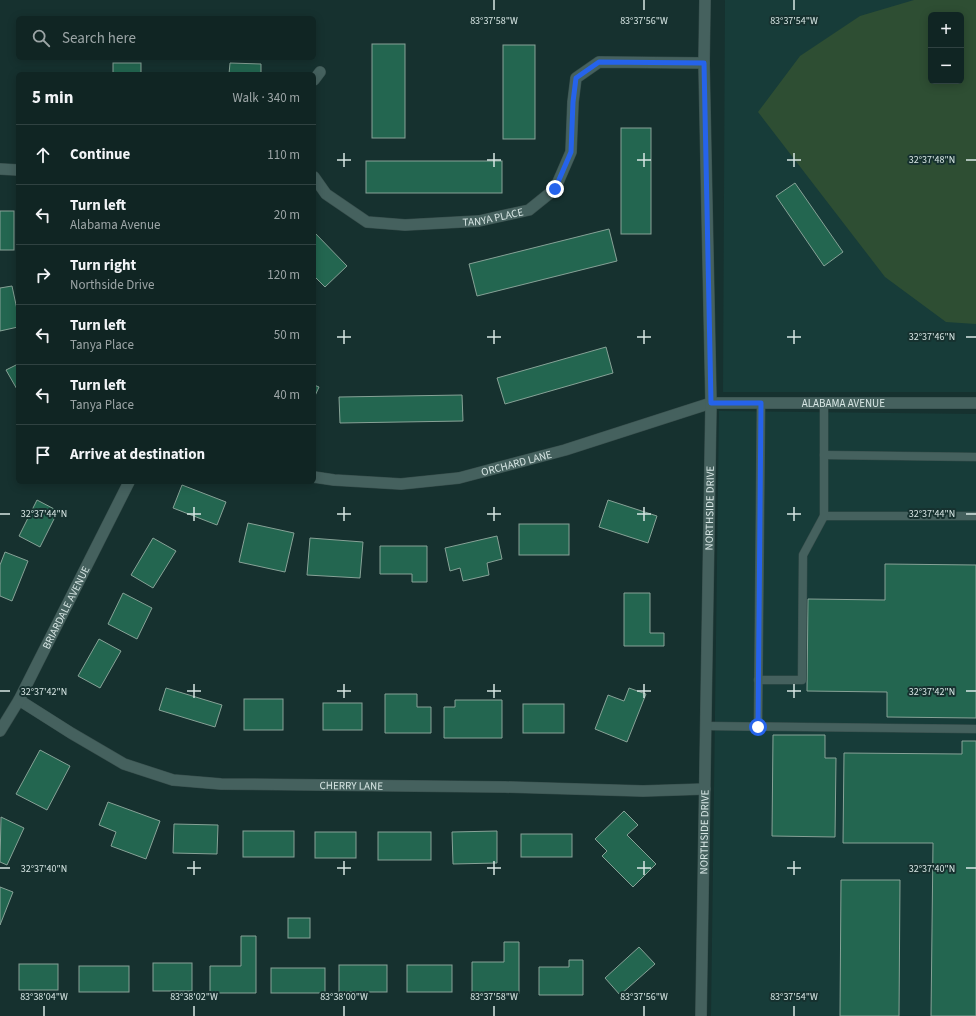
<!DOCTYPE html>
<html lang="en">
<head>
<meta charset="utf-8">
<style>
	:root { --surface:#102523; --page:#1e3130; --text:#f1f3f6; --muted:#9ca5a6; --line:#304241 }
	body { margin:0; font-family:"Source Sans 3",sans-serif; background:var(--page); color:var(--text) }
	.controls { position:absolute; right:12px; top:12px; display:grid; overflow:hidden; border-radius:6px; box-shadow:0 2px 10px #0003 }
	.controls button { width:36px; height:36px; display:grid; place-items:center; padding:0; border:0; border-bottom:1px solid var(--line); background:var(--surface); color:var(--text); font:20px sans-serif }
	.stop { position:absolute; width:12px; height:12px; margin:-9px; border:3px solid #2563eb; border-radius:50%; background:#fff }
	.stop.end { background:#2563eb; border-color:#fff; box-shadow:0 1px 4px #0008 }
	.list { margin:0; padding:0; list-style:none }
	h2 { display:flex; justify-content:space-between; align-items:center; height:52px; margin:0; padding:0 16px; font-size:17px }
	h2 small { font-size:13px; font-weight:400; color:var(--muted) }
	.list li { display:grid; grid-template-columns:26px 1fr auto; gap:12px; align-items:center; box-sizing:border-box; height:60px; padding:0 16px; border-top:1px solid var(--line) }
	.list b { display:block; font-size:15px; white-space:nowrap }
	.list p { margin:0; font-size:13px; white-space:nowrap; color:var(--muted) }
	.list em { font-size:13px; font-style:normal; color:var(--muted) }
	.icon { flex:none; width:22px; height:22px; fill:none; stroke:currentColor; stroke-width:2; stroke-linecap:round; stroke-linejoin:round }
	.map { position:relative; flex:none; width:976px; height:1016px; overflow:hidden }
	.search { position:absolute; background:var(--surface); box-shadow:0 2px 10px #0003; left:16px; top:16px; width:300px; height:44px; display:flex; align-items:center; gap:10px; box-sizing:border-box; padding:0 14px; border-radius:6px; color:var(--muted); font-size:15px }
	.panel { position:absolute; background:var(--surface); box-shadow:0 2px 10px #0003; left:16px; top:72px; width:300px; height:412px; border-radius:6px }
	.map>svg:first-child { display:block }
	.built { fill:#173c39; fill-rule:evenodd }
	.green { fill:#2e4e33; fill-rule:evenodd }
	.building { fill:#236650; stroke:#87a297 }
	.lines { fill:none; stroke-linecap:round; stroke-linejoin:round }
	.service-casing { stroke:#384e4c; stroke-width:9 }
	.minor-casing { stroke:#384e4c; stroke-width:12 }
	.service { stroke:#45615e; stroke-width:8 }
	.minor { stroke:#45615e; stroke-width:11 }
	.route { stroke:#2563eb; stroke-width:5 }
	.ticks { fill:none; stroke:#d7e6e4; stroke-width:1.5 }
	.labels { text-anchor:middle; stroke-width:4; stroke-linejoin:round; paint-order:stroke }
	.street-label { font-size:11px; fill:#d7e6e4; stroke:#16312f }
	.ticks-label { font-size:10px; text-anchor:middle; fill:#d7e6e4; stroke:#16312f; stroke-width:4; stroke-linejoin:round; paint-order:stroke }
</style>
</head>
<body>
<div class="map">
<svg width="976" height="1016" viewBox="0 0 976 1016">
	<rect width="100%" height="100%" fill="#16312f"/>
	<g class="built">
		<path d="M725,0H976V392H723ZM931,15H961V81H931Z"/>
		<polygon points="719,411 976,414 976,1016 711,1016"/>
	</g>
	<path class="green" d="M914,0H976V324L946,322L885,277L758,112L800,56L860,16ZM931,15H961V81H931Z"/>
	<g class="building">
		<rect x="372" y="44" width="33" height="94"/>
		<rect x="503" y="45" width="32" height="94"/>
		<rect x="113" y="63" width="28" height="11"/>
		<polygon points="230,63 261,64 261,74 229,74"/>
		<rect x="621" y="128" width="30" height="106"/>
		<rect x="366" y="161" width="136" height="32"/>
		<polygon points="795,183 843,252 824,266 776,196"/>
		<rect x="0" y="211" width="14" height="39"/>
		<polygon points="609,229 617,261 477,296 469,264"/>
		<polygon points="314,232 347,266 325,287 314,276"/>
		<polygon points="12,286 18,314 18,327 0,331 0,288"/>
		<polygon points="606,347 613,373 505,404 497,378"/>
		<polygon points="18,364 18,391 6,370"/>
		<polygon points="314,385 319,387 314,398"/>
		<polygon points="462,395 463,421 340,423 339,397"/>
		<polygon points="182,485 226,502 217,525 173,508"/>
		<polygon points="37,500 58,511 40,547 19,536"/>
		<polygon points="608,500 657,516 648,543 599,527"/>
		<polygon points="248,523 294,533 285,572 239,562"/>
		<rect x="519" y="524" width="50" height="31"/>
		<polygon points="497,536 502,559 487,563 489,575 463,581 460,568 450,571 445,548"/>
		<polygon points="153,538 176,551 153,588 131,575"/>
		<polygon points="310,538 363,542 360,578 307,575"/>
		<polygon points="380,546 427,546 427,582 412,582 412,574 380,574"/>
		<polygon points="5,552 28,561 12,601 0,596 0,565"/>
		<polygon points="885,564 976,565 976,718 887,717 887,692 807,691 808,599 885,600"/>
		<polygon points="123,593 152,608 137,639 108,624"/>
		<polygon points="624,593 650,593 650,633 664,633 664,646 624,646"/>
		<polygon points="99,639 121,651 100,688 78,676"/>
		<polygon points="166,688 222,705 215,727 159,710"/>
		<polygon points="629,688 646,694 627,742 595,729 608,695 624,701"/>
		<polygon points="385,694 417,694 417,707 431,707 431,733 385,733"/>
		<rect x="244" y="699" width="39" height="31"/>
		<polygon points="455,700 502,700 502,738 444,738 444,707 455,707"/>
		<rect x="323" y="703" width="39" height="27"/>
		<rect x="523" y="704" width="41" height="29"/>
		<polygon points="773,735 825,735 825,758 836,758 835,837 772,836"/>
		<polygon points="962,741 976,741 976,1016 931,1016 933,843 843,843 844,753 962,754"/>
		<polygon points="40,750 70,766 47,810 16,794"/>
		<polygon points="108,802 160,821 146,859 111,846 116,832 99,825"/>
		<polygon points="624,811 638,825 627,835 656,864 633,887 602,856 607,851 595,839"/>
		<polygon points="1,817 24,828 7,865 0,862"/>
		<polygon points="174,824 218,825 217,854 173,853"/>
		<rect x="243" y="831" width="51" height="26"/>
		<polygon points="497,831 497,863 453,864 452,832"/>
		<rect x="315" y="832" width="41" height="26"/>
		<rect x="378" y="832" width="53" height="28"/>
		<rect x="521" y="834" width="51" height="23"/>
		<polygon points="841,880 900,880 899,1016 840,1016"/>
		<polygon points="0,887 13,892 0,925"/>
		<rect x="288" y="918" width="22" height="20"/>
		<polygon points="241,936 256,936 256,993 210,993 210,966 241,966"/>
		<polygon points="504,942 519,942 519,994 472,994 472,962 504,962"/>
		<polygon points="639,947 655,964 620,995 605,978"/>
		<polygon points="569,960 583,960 583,995 539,995 539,967 569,967"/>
		<rect x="153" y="963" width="39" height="28"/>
		<rect x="19" y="964" width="39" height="26"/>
		<rect x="339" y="965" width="48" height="27"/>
		<rect x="407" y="965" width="45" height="27"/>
		<rect x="79" y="966" width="50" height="26"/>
		<rect x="271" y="968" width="54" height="25"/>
	</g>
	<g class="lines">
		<defs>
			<g id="service">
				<polyline points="824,455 976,457"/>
				<polyline points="824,516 976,516"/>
				<polyline points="758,680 802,680 803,555 824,516 824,403"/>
				<polyline points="707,726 976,729"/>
				<polyline points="758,727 761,403"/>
			</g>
			<g id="minor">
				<polyline points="314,80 320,72"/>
				<polyline points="0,169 18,170"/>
				<path id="s1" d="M314,177L326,194L367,222L405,225L479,221L529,210L555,189L571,152L573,102L576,78L599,62L704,63"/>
				<path id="s2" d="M314,477L334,480L401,484L459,478L565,450L711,403H976"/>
				<path id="s3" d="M19,700L71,733L124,764L173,780L221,784L505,787L643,791L705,789"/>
				<path id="s4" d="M0,731L19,700L129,482"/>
				<path id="s5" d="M701,1016L711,403L704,63L705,0"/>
			</g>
		</defs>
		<use href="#service" class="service-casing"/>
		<use href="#minor" class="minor-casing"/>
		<use href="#service" class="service"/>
		<use href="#minor" class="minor"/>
	</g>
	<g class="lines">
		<polyline class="route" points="555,189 571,152 573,102 576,78 599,62 704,63 711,403 761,403 758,727"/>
	</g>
	<path class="ticks" d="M494,0V10M644,0V10M794,0V10M344,153V167M494,153V167M644,153V167M794,153V167M337,160H351M487,160H501M637,160H651M787,160H801M966,160H976M344,330V344M494,330V344M644,330V344M794,330V344M337,337H351M487,337H501M637,337H651M787,337H801M966,337H976M194,507V521M344,507V521M494,507V521M644,507V521M794,507V521M0,514H10M187,514H201M337,514H351M487,514H501M637,514H651M787,514H801M966,514H976M194,684V698M344,684V698M494,684V698M644,684V698M794,684V698M0,691H10M187,691H201M337,691H351M487,691H501M637,691H651M787,691H801M966,691H976M194,861V875M344,861V875M494,861V875M644,861V875M794,861V875M0,868H10M187,868H201M337,868H351M487,868H501M637,868H651M787,868H801M966,868H976M44,1006V1016M194,1006V1016M344,1006V1016M494,1006V1016M644,1006V1016M794,1006V1016"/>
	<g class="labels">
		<g class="street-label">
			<text dy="4" stroke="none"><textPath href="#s1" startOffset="197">TANYA PLACE</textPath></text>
			<text dy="4" stroke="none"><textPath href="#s2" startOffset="541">ALABAMA AVENUE</textPath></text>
			<text dy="4" stroke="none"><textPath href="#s2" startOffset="205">ORCHARD LANE</textPath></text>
			<text dy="4" stroke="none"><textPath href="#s5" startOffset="508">NORTHSIDE DRIVE</textPath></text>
			<text dy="4" stroke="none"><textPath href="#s4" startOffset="140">BRIARDALE AVENUE</textPath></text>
			<text dy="4" stroke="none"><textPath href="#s3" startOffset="353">CHERRY LANE</textPath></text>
			<text dy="4" stroke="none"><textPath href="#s5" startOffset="184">NORTHSIDE DRIVE</textPath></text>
		</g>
	</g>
	<g class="ticks-label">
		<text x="494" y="24">83°37'58"W</text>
		<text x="644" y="24">83°37'56"W</text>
		<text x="794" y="24">83°37'54"W</text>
		<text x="932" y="163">32°37'48"N</text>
		<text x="932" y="340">32°37'46"N</text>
		<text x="44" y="517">32°37'44"N</text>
		<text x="932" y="517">32°37'44"N</text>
		<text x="44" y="695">32°37'42"N</text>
		<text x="932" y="695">32°37'42"N</text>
		<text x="44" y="872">32°37'40"N</text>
		<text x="932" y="872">32°37'40"N</text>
		<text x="44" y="1000">83°38'04"W</text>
		<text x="194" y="1000">83°38'02"W</text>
		<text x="344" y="1000">83°38'00"W</text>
		<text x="494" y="1000">83°37'58"W</text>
		<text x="644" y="1000">83°37'56"W</text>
		<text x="794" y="1000">83°37'54"W</text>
	</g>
</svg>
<div class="controls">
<button>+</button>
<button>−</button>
</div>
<div class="stop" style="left:758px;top:727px"></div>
<div class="stop end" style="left:555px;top:189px"></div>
<div class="search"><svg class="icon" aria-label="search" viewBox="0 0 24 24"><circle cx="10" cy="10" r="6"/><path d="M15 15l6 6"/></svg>Search here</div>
<section class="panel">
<h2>5 min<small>Walk · 340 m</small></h2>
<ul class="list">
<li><svg class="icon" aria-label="ahead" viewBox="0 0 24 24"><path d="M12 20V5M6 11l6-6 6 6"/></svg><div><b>Continue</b></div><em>110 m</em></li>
<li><svg class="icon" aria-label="left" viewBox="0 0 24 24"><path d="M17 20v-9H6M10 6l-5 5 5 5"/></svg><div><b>Turn left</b><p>Alabama Avenue</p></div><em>20 m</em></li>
<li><svg class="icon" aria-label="right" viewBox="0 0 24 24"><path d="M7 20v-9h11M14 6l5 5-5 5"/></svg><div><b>Turn right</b><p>Northside Drive</p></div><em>120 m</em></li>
<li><svg class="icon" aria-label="left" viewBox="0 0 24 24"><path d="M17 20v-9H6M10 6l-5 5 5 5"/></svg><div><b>Turn left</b><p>Tanya Place</p></div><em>50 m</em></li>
<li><svg class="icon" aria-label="left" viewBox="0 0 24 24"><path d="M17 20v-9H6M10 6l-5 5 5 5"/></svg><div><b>Turn left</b><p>Tanya Place</p></div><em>40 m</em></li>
<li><svg class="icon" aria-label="arrive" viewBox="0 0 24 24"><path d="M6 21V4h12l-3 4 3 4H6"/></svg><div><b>Arrive at destination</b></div></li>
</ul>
</section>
</div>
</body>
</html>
